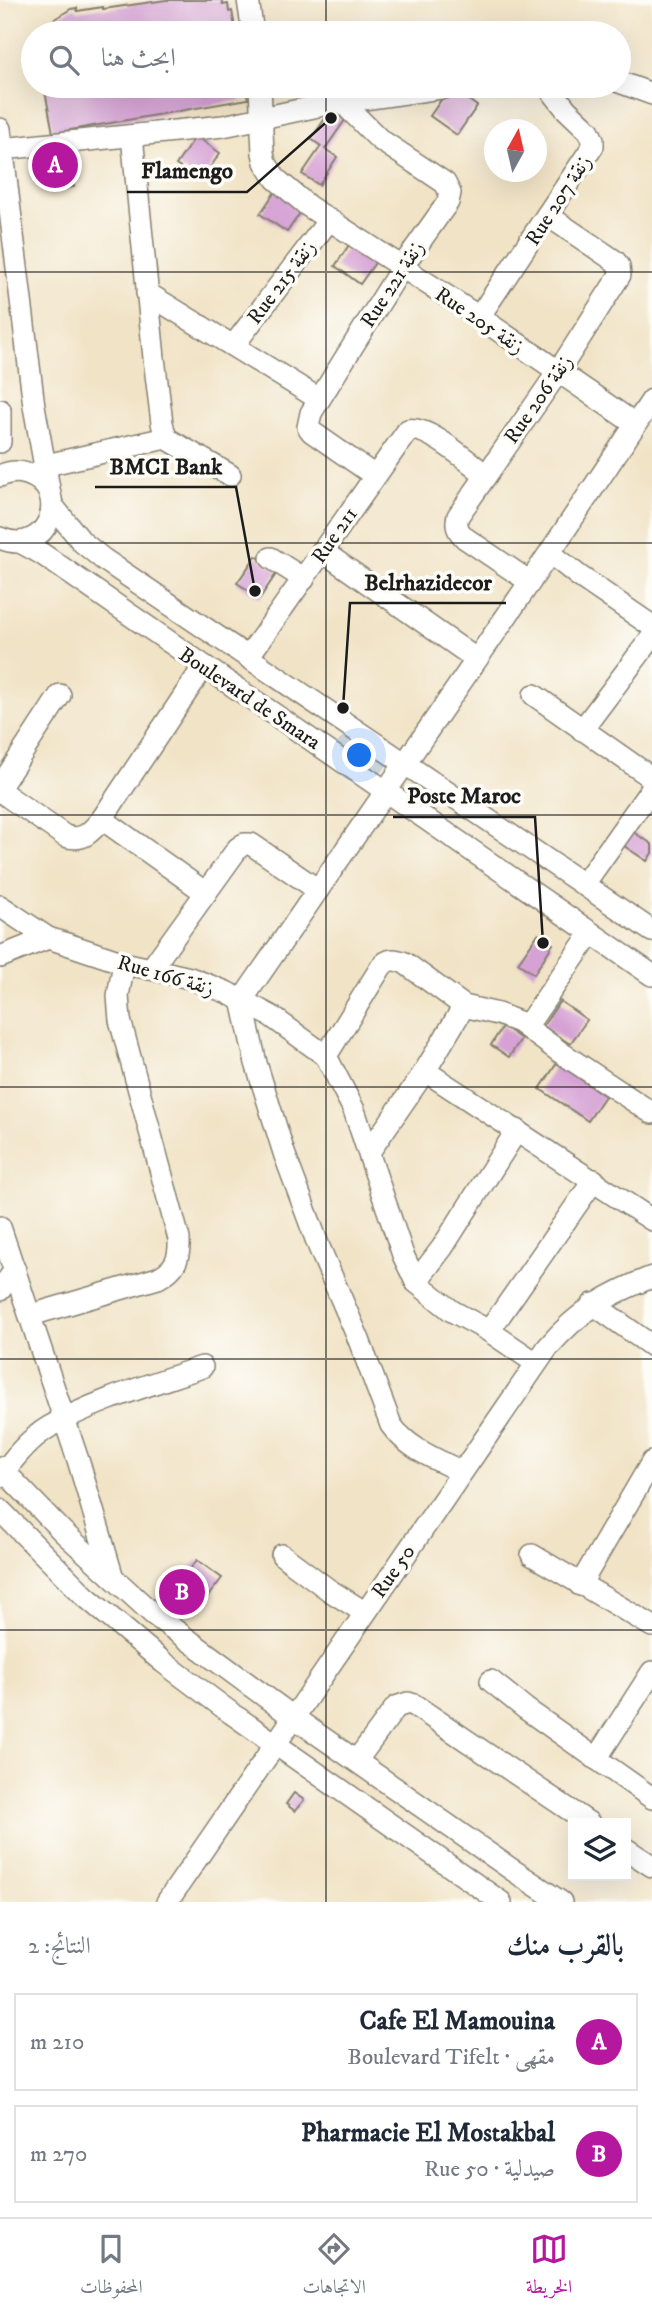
<!DOCTYPE html>
<html lang="ar">
<head>
<meta charset="utf-8">
<style>
	:root { --surface:#fff; --page:#f2f2f3; --text:#1f2937; --muted:#747a83; --line:#e0e1e3; --accent:#b5179e }
	body { margin:0; font-family:"IM FELL DW Pica",Amiri,serif; background:var(--page); color:var(--text); direction:rtl }
	.controls { position:absolute; right:21px; bottom:21px; display:grid; overflow:hidden; border-radius:0px; box-shadow:0 7px 28px #0002 }
	.controls button { width:63px; height:63px; display:grid; place-items:center; padding:0; border:0; border-bottom:2px solid var(--line); background:var(--surface); color:var(--text); font:35px sans-serif }
	.compass { position:absolute; left:484px; top:119px; width:63px; height:63px; border-radius:50%; background:var(--surface); box-shadow:0 7px 28px #0002; rotate:8deg }
	.you { position:absolute; left:360px; top:756px; width:24px; height:24px; margin:-18px; border:5px solid #fff; border-radius:50%; background:#1a73e8; box-shadow:0 0 0 10px #1a73e833 }
	.badge { display:grid; place-items:center; width:46px; height:46px; border-radius:50%; background:var(--accent); color:#fff; font-size:23px; font-weight:700 }
	.pin { position:absolute; translate:-50% -50%; border:4px solid #fff; box-shadow:0 2px 7px #0006 }
	.list { margin:0; padding:0; list-style:none }
	h2 { display:flex; justify-content:space-between; align-items:center; height:91px; margin:0; padding:0 28px; font-size:30px }
	h2 small { font-size:23px; font-weight:400; color:var(--muted) }
	.list li { display:grid; grid-template-columns:46px 1fr auto; gap:21px; align-items:center; box-sizing:border-box; height:98px; margin:0 14px 14px; padding:0 14px; border:2px solid var(--line); border-radius:0px }
	.list b { display:block; font-size:26px; white-space:nowrap }
	.list p { margin:0; font-size:23px; white-space:nowrap; color:var(--muted) }
	.list em { font-size:23px; font-style:normal; color:var(--muted) }
	.icon { flex:none; width:38px; height:38px; fill:none; stroke:currentColor; stroke-width:2; stroke-linecap:round; stroke-linejoin:round }
	.map { position:relative; flex:none; width:652px; height:1902px; overflow:hidden; direction:ltr }
	.search { position:absolute; background:var(--surface); box-shadow:0 7px 28px #0002; left:21px; right:21px; top:21px; height:77px; display:flex; align-items:center; gap:18px; box-sizing:border-box; padding:0 24px; border-radius:38px; color:var(--muted); font-size:26px }
	.sheet { height:315px; background:var(--surface) }
	nav { display:flex; justify-content:space-around; align-items:center; box-sizing:border-box; height:98px; border-top:2px solid var(--line); background:var(--surface); font-size:19px; color:var(--muted) }
	nav a { display:grid; justify-items:center; gap:4px }
	nav .on { color:var(--accent) }
	.map>svg:first-child { display:block }
	.building { fill:#d6a2d5 }
	.lines { fill:none; stroke-linecap:round; stroke-linejoin:round }
	.minor-casing { stroke:#868071; stroke-width:24 }
	.minor { stroke:#fff; stroke-width:21 }
	.grid { fill:none; stroke:#1c1c1c; stroke-width:2; stroke-opacity:0.55 }
	.labels { text-anchor:middle; stroke-width:7; stroke-linejoin:round; paint-order:stroke }
	.street-label { font-size:21px; fill:#1c1c1c; stroke:#fdfcf7 }
	.leader { fill:none; stroke:#1c1c1c; stroke-width:2.5 }
	.callout-dot { fill:#1c1c1c; stroke:#fdfcf7; stroke-width:2.5 }
	.callout-label { font-size:23px; text-anchor:middle; font-weight:bold; fill:#1c1c1c; stroke:#fdfcf7; stroke-width:7; stroke-linejoin:round; paint-order:stroke }
</style>
</head>
<body>
<div class="map">
<svg width="652" height="1902" viewBox="0 0 652 1902">
	<rect width="100%" height="100%" fill="#fdfcf7"/>
	<filter id="ink" filterUnits="userSpaceOnUse"><feTurbulence type="fractalNoise" baseFrequency=".0143" numOctaves="2"/><feDisplacementMap in="SourceGraphic" scale="14" xChannelSelector="R" yChannelSelector="G"/><feConvolveMatrix kernelMatrix="1 2 1 2 8 2 1 2 1" color-interpolation-filters="sRGB"/></filter>
	<filter id="wash" filterUnits="userSpaceOnUse"><feTurbulence type="fractalNoise" baseFrequency=".00686" numOctaves="4" result="noise"/><feDisplacementMap in="SourceGraphic" scale="28" xChannelSelector="R" yChannelSelector="G"/><feGaussianBlur stdDeviation="1.57" result="paint"/><feColorMatrix in="noise" values="0 0 0 0 0 0 0 0 0 0 0 0 0 0 0 0 0 1.4 0 .05"/><feComposite in="paint" operator="in"/></filter>
	<g filter="url(#wash)">
		<rect width="100%" height="100%" fill="#f1e3c6"/>
		<g id="blocks">
			<g class="building">
				<polygon points="166,0 222,0 223,5 228,4 229,12 232,11 236,33 43,33 53,20 71,9 77,8 77,11 103,7 103,9"/>
				<polygon points="44,86 245,86 248,99 53,133"/>
				<polygon points="450,87 477,106 457,135 430,116"/>
				<polygon points="331,110 345,120 325,149 337,157 319,185 302,174 321,146 311,139"/>
				<polygon points="196,136 220,153 201,181 176,165"/>
				<polygon points="69,153 74,187 52,190 47,156"/>
				<polygon points="277,189 304,207 287,232 260,214"/>
				<polygon points="351,242 377,260 360,284 335,266"/>
				<polygon points="256,556 278,571 260,598 237,583"/>
				<polygon points="630,830 652,844 652,853 647,861 621,844"/>
				<polygon points="538,934 553,944 534,974 518,963"/>
				<polygon points="560,1001 587,1020 570,1044 543,1026"/>
				<polygon points="503,1026 521,1039 509,1057 491,1045"/>
				<polygon points="557,1063 605,1096 588,1121 540,1089"/>
				<polygon points="197,1560 222,1578 198,1610 172,1592"/>
				<polygon points="294,1793 304,1800 295,1811 286,1804"/>
			</g>
		</g>
	</g>
	<g filter="url(#ink)">
		<use href="#blocks" fill-opacity="0" stroke="#868071" stroke-width="2"/>
		<g class="lines">
			<defs>
				<g id="minor">
					<polyline points="248,0 253,33"/>
					<polyline points="619,82 652,94"/>
					<polyline points="260,86 263,153 265,162 276,179 308,206 479,317 635,424"/>
					<polyline points="343,103 379,139 445,183 450,193 448,202 402,267 311,413 308,427 312,432 375,476"/>
					<polyline points="0,129 34,406 50,494"/>
					<polyline points="132,136 154,358 162,423 166,438 230,475"/>
					<polyline points="2,149 223,126 328,104 455,86"/>
					<polyline points="147,293 319,399"/>
					<polyline points="479,317 593,146 593,140 589,131 566,109 548,86"/>
					<polyline points="234,345 329,220"/>
					<polyline points="0,410 0,442"/>
					<polyline points="34,474 55,463 166,438"/>
					<path d="M0,476C8,472 18,471 27,474C74,489 48,559 0,538"/>
					<polyline points="52,505 82,542 103,559 652,931"/>
					<polyline points="20,542 42,554 652,975"/>
					<polyline points="322,551 476,659"/>
					<polyline points="550,553 579,576 652,626"/>
					<polyline points="271,558 304,579"/>
					<path d="M530,582L465,538C458,531 455,526 458,516L558,372L620,275L619,266L615,261L547,215"/>
					<path d="M248,657L408,430C428,425 468,462 486,475"/>
					<polyline points="534,695 652,778"/>
					<polyline points="582,730 652,637"/>
					<polyline points="0,787 60,695"/>
					<path d="M0,791L65,836C83,842 91,832 102,819L204,666"/>
					<polyline points="102,819 206,893"/>
					<polyline points="584,884 652,788"/>
					<polyline points="0,906 48,938 61,942 124,963 190,978 226,992 271,1016 326,1056 354,1110 403,1255 416,1282 452,1311 489,1331 536,1363"/>
					<polyline points="0,957 48,938"/>
					<polyline points="151,969 238,848 244,844 251,844 318,890"/>
					<polyline points="526,1027 591,933"/>
					<path d="M326,1056L381,967C388,958 395,959 405,963L464,1006L498,1014L519,1022L560,1052L652,1113"/>
					<polyline points="425,1071 652,1220"/>
					<polyline points="369,1152 425,1071 464,1006"/>
					<polyline points="0,1227 79,1463 112,1575"/>
					<polyline points="416,1282 442,1248 517,1130"/>
					<polyline points="0,1290 15,1270"/>
					<polyline points="593,1304 652,1346"/>
					<path d="M31,1315L158,1278C175,1269 180,1259 179,1239L120,1020L118,996L124,963"/>
					<polyline points="489,1331 594,1180"/>
					<polyline points="0,1467 63,1532 153,1614 293,1717 511,1869 561,1902"/>
					<path d="M462,1472C436,1459 408,1449 391,1425L359,1340L319,1247L284,1153L256,1063L242,1000L530,582L652,400"/>
					<path d="M0,1477C14,1458 29,1439 49,1427C94,1401 153,1384 202,1367"/>
					<polyline points="0,1510 85,1596 163,1662 231,1713 501,1902"/>
					<polyline points="282,1555 329,1590 364,1612"/>
					<polyline points="532,1555 652,1626"/>
					<polyline points="580,1585 652,1462"/>
					<polyline points="491,1681 526,1709 652,1798"/>
					<polyline points="596,1759 652,1672"/>
					<polyline points="357,1760 396,1707 408,1703 414,1705 589,1823"/>
					<polyline points="626,1849 652,1866"/>
					<path d="M167,1902L548,1347C579,1311 608,1294 652,1277"/>
				</g>
			</defs>
			<use href="#minor" class="minor-casing"/>
			<use href="#minor" class="minor"/>
		</g>
	</g>
	<path class="grid" d="M326,0V33M326,86V1902M0,272H652M0,543H652M0,815H652M0,1087H652M0,1359H652M0,1630H652"/>
	<g class="labels">
		<g class="street-label">
			<text transform="translate(558 200) rotate(-57)" y="7">Rue 207 زنقة</text>
			<text transform="translate(281 282) rotate(-53)" y="7">Rue 215 زنقة</text>
			<text transform="translate(392 284) rotate(-57)" y="7">Rue 221 زنقة</text>
			<text transform="translate(480 320) rotate(34)" y="7">Rue 205 زنقة</text>
			<text transform="translate(538 399) rotate(-55)" y="7">Rue 206 زنقة</text>
			<text transform="translate(334 535) rotate(-55)" y="7">Rue 211</text>
			<text transform="translate(250 698) rotate(34)" y="7">Boulevard de Smara</text>
			<text transform="translate(166 975) rotate(16)" y="7">Rue 166 زنقة</text>
			<text transform="translate(393 1571) rotate(-55)" y="7">Rue 50</text>
		</g>
	</g>
	<path class="leader" d="M331 118L247 192H127M255 591L236 487H95M343 708L350 603H506M543 943L535 817H393"/>
	<g class="callout-dot">
		<circle cx="331" cy="118" r="7"/>
		<circle cx="255" cy="591" r="7"/>
		<circle cx="343" cy="708" r="7"/>
		<circle cx="543" cy="943" r="7"/>
	</g>
	<g class="callout-label">
		<text x="187" y="178">Flamengo</text>
		<text x="166" y="474">BMCI Bank</text>
		<text x="428" y="590">Belrhazidecor</text>
		<text x="464" y="803">Poste Maroc</text>
	</g>
</svg>
<div class="controls">
<button><svg class="icon" aria-label="layers" viewBox="0 0 24 24"><path d="M12 4l9 5-9 5-9-5zM3 14l9 5 9-5"/></svg></button>
</div>
<svg class="compass" viewBox="-18 -18 36 36"><path d="M0-13l5 13h-10z" fill="#e53935"/><path d="M0 13l5-13h-10z" fill="#747a83"/></svg>
<div class="you"></div>
<div class="pin badge" style="left:55px;top:165px">A</div>
<div class="pin badge" style="left:182px;top:1592px">B</div>
<div class="search"><svg class="icon" aria-label="search" viewBox="0 0 24 24"><circle cx="10" cy="10" r="6"/><path d="M15 15l6 6"/></svg>ابحث هنا</div>
</div>
<section class="sheet">
<h2>بالقرب منك<small>النتائج: 2</small></h2>
<ul class="list">
<li><span class="badge">A</span><div><b>Cafe El Mamouina</b><p>مقهى · Boulevard Tifelt</p></div><em>210 m</em></li>
<li><span class="badge">B</span><div><b>Pharmacie El Mostakbal</b><p>صيدلية · Rue 50</p></div><em>270 m</em></li>
</ul>
</section>
<nav>
<a class="on"><svg class="icon" aria-label="map" viewBox="0 0 24 24"><path d="M3 6l6-2 6 2 6-2v14l-6 2-6-2-6 2zM9 4v14M15 6v14"/></svg>الخريطة</a>
<a><svg class="icon" aria-label="directions" viewBox="0 0 24 24"><path d="M12 3l9 9-9 9-9-9zM9 14v-3h6M13 9l2 2-2 2"/></svg>الاتجاهات</a>
<a><svg class="icon" aria-label="saved" viewBox="0 0 24 24"><path d="M7 4h10v16l-5-4-5 4z"/></svg>المحفوظات</a>
</nav>
</body>
</html>
